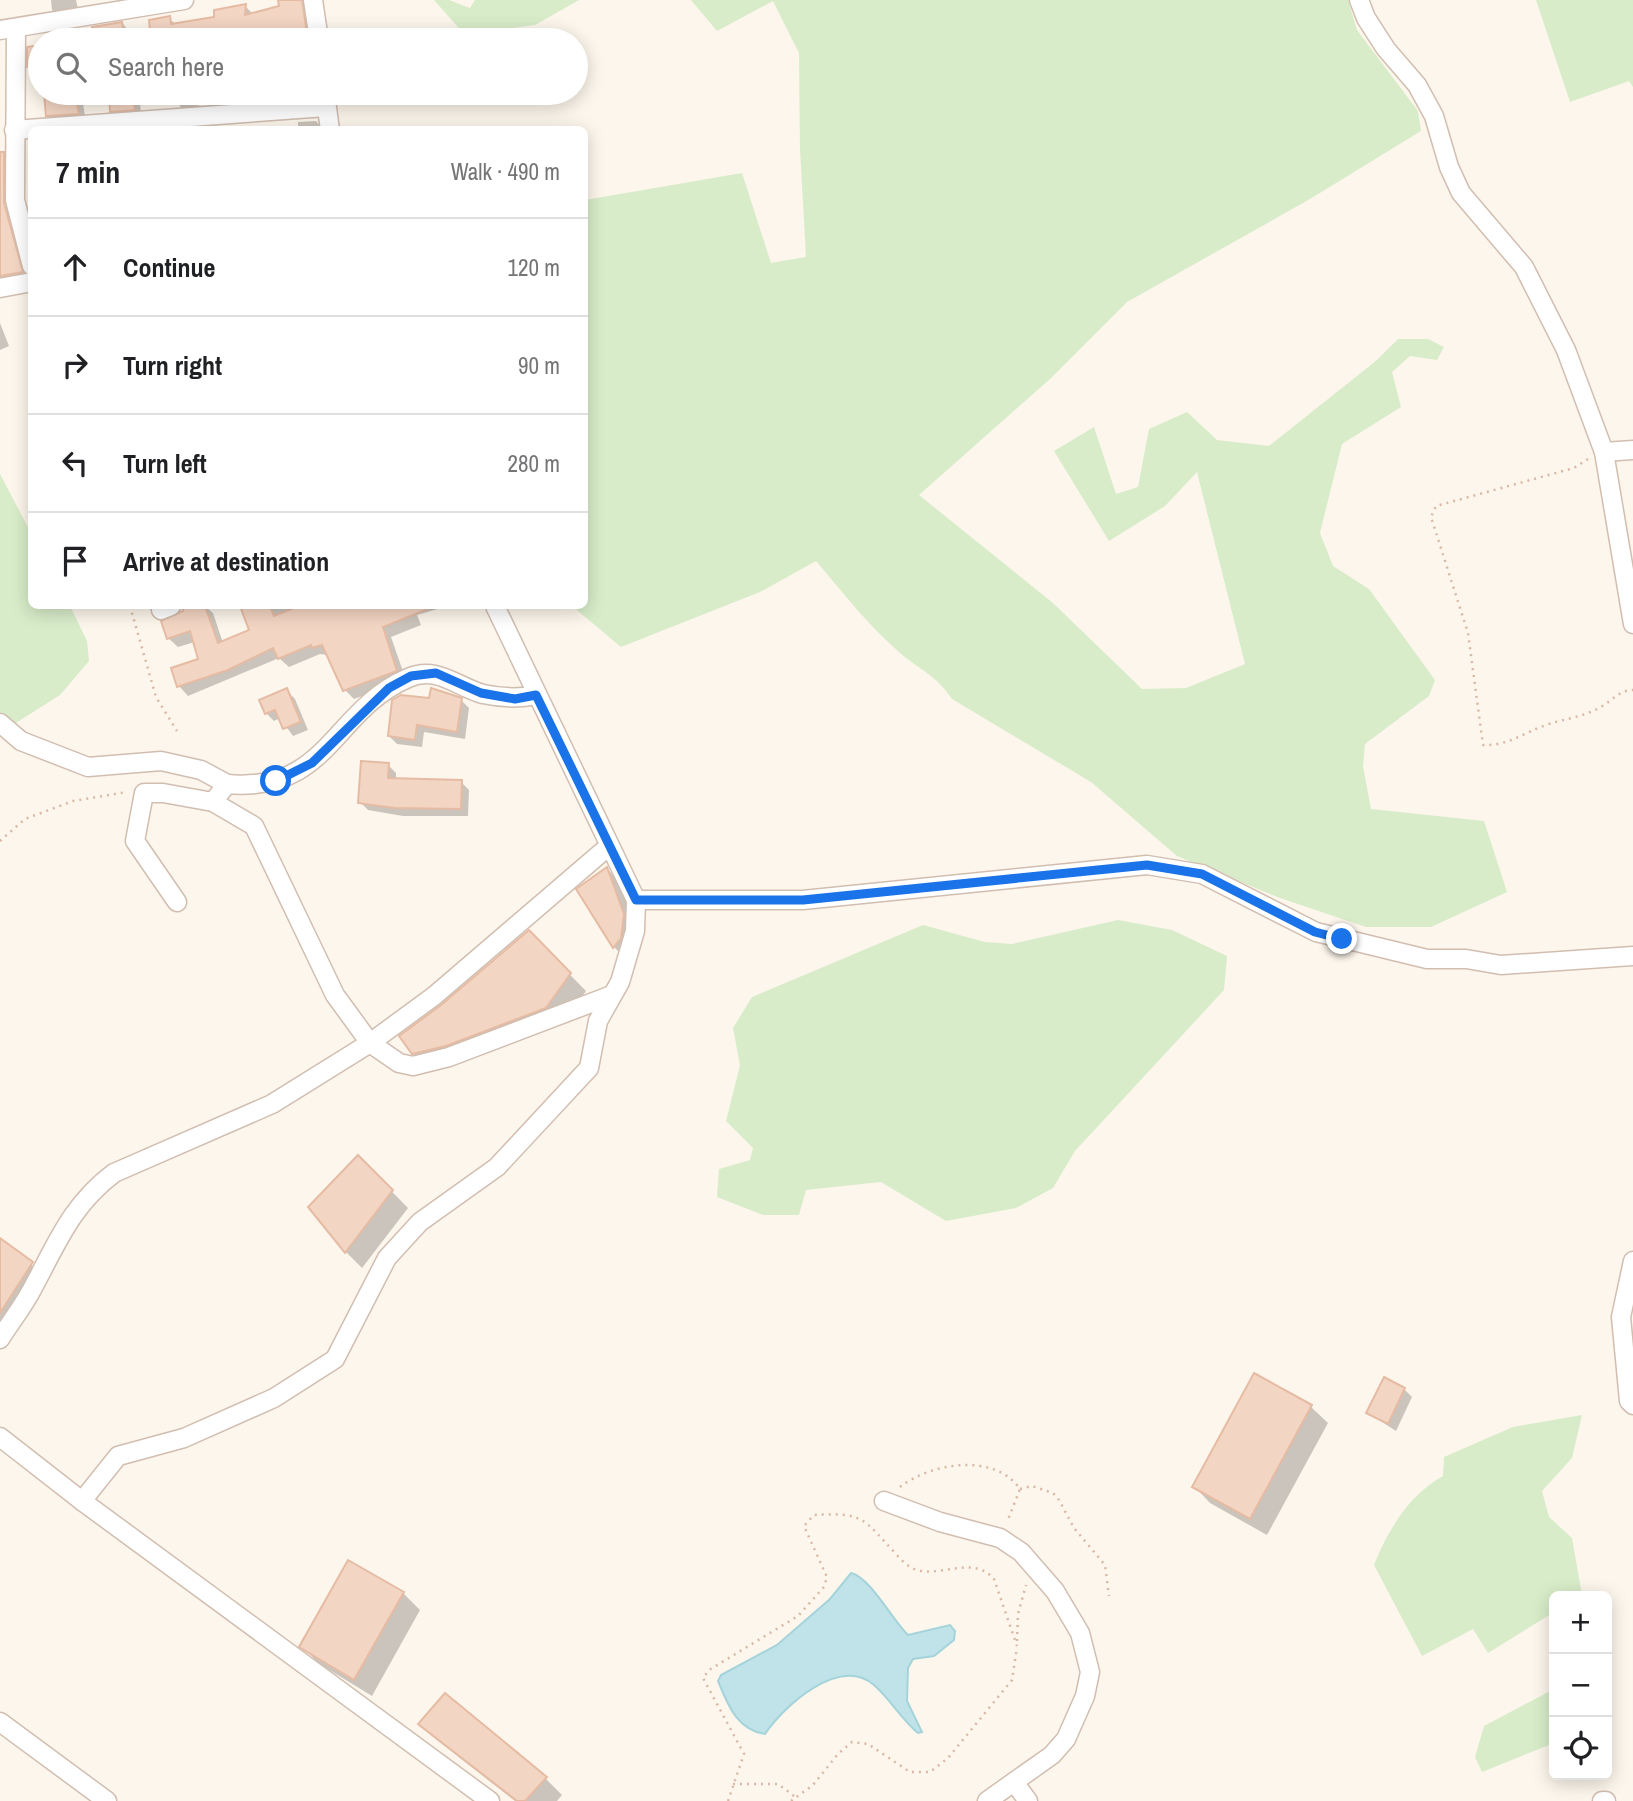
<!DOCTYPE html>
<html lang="en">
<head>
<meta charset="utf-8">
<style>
	:root { --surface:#fff; --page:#f2f2f2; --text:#202124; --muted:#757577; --line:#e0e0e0 }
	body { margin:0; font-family:"Archivo Narrow",sans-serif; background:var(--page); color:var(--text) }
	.controls { position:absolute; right:21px; bottom:21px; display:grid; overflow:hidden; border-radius:10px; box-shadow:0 4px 18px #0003 }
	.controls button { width:63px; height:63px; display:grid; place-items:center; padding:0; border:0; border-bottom:2px solid var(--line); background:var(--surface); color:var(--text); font:35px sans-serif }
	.stop { position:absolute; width:21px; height:21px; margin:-16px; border:5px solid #1a73e8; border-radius:50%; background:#fff }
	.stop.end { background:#1a73e8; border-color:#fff; box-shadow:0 2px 7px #0008 }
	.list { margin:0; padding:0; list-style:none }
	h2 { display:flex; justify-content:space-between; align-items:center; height:91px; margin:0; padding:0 28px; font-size:30px }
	h2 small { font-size:23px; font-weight:400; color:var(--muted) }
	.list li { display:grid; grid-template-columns:46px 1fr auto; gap:21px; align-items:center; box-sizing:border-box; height:98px; padding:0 28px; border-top:2px solid var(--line) }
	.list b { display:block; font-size:26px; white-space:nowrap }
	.list em { font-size:23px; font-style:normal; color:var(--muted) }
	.icon { flex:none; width:38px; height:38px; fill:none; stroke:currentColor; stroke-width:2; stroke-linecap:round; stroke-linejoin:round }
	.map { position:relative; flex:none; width:1633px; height:1801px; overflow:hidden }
	.search { position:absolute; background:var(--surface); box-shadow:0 4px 18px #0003; left:28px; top:28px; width:560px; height:77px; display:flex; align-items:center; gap:18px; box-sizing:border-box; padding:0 24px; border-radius:38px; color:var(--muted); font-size:26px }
	.panel { position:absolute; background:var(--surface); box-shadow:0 4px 18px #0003; left:28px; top:126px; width:560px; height:483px; border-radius:10px }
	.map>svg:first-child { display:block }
	.green { fill:#d8ecc9 }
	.water { fill:#bfe3e8; stroke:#a5d3da; stroke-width:2 }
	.shadow { fill:#0003 }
	.building { fill:#f3d5c3; stroke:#e6bba3; stroke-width:2 }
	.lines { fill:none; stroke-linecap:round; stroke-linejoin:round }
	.minor-casing { stroke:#d1beb0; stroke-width:21 }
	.path { stroke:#d9b8a5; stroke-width:2.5; stroke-dasharray:2 5; stroke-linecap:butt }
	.minor { stroke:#fff; stroke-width:18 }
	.route { stroke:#1a73e8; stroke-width:9 }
</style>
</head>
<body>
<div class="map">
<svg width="1633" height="1801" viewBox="0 0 1633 1801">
	<rect width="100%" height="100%" fill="#fdf6ec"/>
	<g class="green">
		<polygon points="434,0 449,0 470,8 475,0 579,0 535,25 464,34"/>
		<path d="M691,0H1348L1357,30L1418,111L1421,131L1310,199L1127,302L1050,379L919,495L1053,603L1142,689L1186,688L1245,664L1197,472L1165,506L1109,541L1054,451L1094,427L1116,494L1138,487L1149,429L1187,412L1217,440L1269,446L1377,360L1398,339H1428L1444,347L1437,360L1410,356L1392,372L1401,407L1342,444L1320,533L1333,566L1369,589L1435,680L1429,696L1365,744L1363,766L1371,809L1484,821L1507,892L1431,927H1366L1280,898L1177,856L1091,782L952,699C937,676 920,670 900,653C869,626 843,593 816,561L760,592L621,647L572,606H584L585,200L742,173L771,263L806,257L800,149L799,53L773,1L717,31Z"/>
		<polygon points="1536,0 1633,0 1633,87 1629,81 1570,102"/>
		<polygon points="0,474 31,533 32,606 70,606 87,641 89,661 60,695 0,733"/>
		<polygon points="1118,920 1172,930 1227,956 1224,990 1075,1151 1053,1188 1016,1208 946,1221 881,1182 806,1190 799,1215 763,1215 717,1197 719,1169 750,1160 753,1148 726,1121 740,1065 733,1028 752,997 923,925 985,942 1012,944"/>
		<path d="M1582,1415L1572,1458L1542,1491L1549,1517L1572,1538L1582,1595L1554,1596V1612L1488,1653L1473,1629L1422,1656L1374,1565C1389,1528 1409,1495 1443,1476L1444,1457L1513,1427Z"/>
		<polygon points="1554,1689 1554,1743 1482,1772 1475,1757 1484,1726"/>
	</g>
	<path class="water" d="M851,1573C870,1577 893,1621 908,1635L950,1625L955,1631L954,1640L934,1656L913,1659L908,1668L907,1701L922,1732L918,1733C902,1720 890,1699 874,1685C839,1655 783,1707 765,1734C737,1730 728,1705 718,1681L721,1675L777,1645L830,1599Z"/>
	<g class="shadow">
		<polygon points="51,0 76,0 79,14 60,17 52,10"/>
		<polygon points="280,0 316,0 315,40 153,40 151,22 169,18 176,25 216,18 245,6 254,15 281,7"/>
		<polygon points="122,23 129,31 131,40 60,40"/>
		<polygon points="40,47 40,77 29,66 29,48"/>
		<polygon points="46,93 81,93 86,121 55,123 47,116"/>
		<polygon points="111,93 138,93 142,117 119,119 111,111"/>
		<polygon points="174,93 261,93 264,110 238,112 230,104 212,108 207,103 184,110 175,101"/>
		<polygon points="316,121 324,130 298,130 298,122"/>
		<polygon points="254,126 258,130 232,130 232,127"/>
		<polygon points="0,153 16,166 15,201 0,203"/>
		<polygon points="32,192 32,209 28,194"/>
		<polygon points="4,208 14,217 31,282 0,285 0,211"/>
		<polygon points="0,323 9,346 0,350"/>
		<polygon points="200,606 205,606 213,613 223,643 251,631 242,606 448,606 417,615 421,625 391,637 406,680 354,699 345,690 328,655 320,654 289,667 279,658 188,696 179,686 173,669 201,660 195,642 178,647 168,638 163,622"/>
		<polygon points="287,691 295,699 308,730 293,736 280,718 274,721 266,713"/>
		<polygon points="461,700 469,708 465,739 424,732 422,747 397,744 389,736"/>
		<polygon points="388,765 396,773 396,780 461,782 469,790 468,816 403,816 368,810 360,802"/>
		<polygon points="607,869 619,881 636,928 626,959 614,947"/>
		<polygon points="528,932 586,991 563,1024 463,1062 430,1070 413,1053 442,1006"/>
		<polygon points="358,1157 408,1208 362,1268 346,1252"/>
		<polygon points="0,1240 45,1276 0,1336"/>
		<polygon points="1254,1376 1311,1407 1328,1423 1267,1535 1210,1503 1194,1486"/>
		<polygon points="1404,1389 1412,1397 1396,1431 1368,1413"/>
		<polygon points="403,1593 420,1610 372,1696 318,1663 302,1646"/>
		<polygon points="446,1695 546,1779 562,1795 557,1801 515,1801 437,1740 420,1724"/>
	</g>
	<g class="building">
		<polygon points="278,0 302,0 308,40 254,40 254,37 231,40 151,40 149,20 170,16 171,24 214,17 214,10 246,4 245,15 279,6"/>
		<polygon points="122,22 125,40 94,40 92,27"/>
		<polygon points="40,45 40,63 27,67 27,47"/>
		<polygon points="44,93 75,93 79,114 46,116"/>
		<polygon points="109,93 133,93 135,110 110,112"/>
		<polygon points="226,93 279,93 261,100 227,103"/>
		<polygon points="0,152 4,152 4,203 23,272 0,276"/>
		<polygon points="182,606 205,606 218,643 249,630 240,606 270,606 274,616 299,606 435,606 383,627 397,671 343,691 322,645 312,648 311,645 278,659 273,648 228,670 177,687 171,668 198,659 190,631 167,639 161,621 183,611"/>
		<polygon points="287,688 301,722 283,729 275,710 265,714 259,700"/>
		<polygon points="431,688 462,698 457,732 417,725 415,740 388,736 392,700 401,695 429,698"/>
		<polygon points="361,761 389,763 388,778 462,780 461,809 394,808 358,803"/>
		<polygon points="607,867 624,914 621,938 613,948 576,889"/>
		<polygon points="529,930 571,973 546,1008 446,1046 412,1054 399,1036 441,1005"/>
		<polygon points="358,1155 393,1190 345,1253 308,1207"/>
		<polygon points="0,1238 33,1262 0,1313"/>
		<polygon points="1254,1373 1312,1405 1250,1519 1192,1487"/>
		<polygon points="1384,1377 1405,1388 1388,1424 1366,1413"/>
		<polygon points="348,1560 404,1592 354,1680 299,1647"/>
		<polygon points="445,1693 547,1777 525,1801 517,1801 418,1724"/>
	</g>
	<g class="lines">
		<defs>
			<g id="minor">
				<polyline points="313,0 319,40"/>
				<polyline points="1359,0 1366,18 1386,49 1417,85 1434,116 1449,167 1461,193 1524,267 1566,350 1604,452 1633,624"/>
				<polyline points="16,28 15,200 32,266"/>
				<polyline points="0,30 184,0"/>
				<polyline points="325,93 330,130"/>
				<polyline points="14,130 326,107"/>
				<polyline points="0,288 32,282"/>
				<polyline points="1604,452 1633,450"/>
				<polyline points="161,610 171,606"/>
				<polyline points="0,723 21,741 88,767 161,761 201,770 227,784"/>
				<path d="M213,802L227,784C329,793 332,711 408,678C437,665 457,687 483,694C502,698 518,699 536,695"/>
				<polyline points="636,900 803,900 1147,865 1202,874 1316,932 1427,959 1466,959 1501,965 1633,956"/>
				<polyline points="177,902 135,841 144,793 163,793 213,802 254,826 335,995 370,1043 399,1063 413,1066 449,1057 612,995"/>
				<polyline points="1633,1261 1621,1317 1629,1401 1633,1405"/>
				<path d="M0,1339C10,1323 21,1309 30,1293C56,1246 70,1206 114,1173L272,1104L370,1043L434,996L609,846"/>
				<polyline points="0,1437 82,1501 490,1801"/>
				<polyline points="82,1501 118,1456 184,1438 274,1398 335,1359 387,1258 420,1222 497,1167 589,1068 598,1021 620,982 635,931 636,900 495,606"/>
				<polyline points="884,1501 940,1522 1000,1538 1021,1552 1055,1591 1080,1633 1090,1672 1085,1696 1066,1739 1052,1755 987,1801"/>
				<polyline points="0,1722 107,1801"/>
				<polyline points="1014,1782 1028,1801"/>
				<polyline points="1602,1801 1606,1801"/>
			</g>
		</defs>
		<use href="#minor" class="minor-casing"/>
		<g class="path">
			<path d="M1588,459L1574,468L1436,506L1431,517L1468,633L1483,745C1508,746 1523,733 1546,725C1563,719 1583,717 1599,708C1611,702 1619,690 1633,690"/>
			<polyline points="130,606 156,697 177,731"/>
			<polyline points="0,841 25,819 73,801 127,792"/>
			<path d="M900,1487C931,1463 994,1452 1020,1489L1007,1522"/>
			<polyline points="1020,1489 1032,1486 1053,1493 1059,1500 1074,1528 1105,1565 1109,1596"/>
			<polyline points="1017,1641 1018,1614 1026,1585"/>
			<polyline points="733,1784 778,1784 794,1796"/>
			<path d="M728,1801L744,1754L703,1678L709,1670L798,1616L824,1587L827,1577L804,1526L814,1515C865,1512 863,1519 896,1554C901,1560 909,1568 917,1570C944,1577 973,1555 994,1579L1017,1646"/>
			<polyline points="791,1801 813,1785 838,1754 852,1742 868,1744 910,1772 930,1772 948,1758 1012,1680 1017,1647"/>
		</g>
		<use href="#minor" class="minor"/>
	</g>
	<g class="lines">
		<polyline class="route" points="276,781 312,763 389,688 411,676 436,673 481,693 515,699 536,695 636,900 803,900 1147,865 1202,874 1315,932 1342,939"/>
	</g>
</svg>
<div class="controls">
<button>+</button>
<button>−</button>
<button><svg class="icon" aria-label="locate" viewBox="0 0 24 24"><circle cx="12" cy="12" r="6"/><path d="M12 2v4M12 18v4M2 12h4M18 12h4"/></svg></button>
</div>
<div class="stop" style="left:276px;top:781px"></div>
<div class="stop end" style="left:1342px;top:939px"></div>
<div class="search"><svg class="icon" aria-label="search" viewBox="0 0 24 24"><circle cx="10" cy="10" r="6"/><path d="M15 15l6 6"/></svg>Search here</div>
<section class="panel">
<h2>7 min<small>Walk · 490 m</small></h2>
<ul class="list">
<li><svg class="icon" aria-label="ahead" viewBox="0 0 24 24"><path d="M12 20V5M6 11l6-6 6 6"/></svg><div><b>Continue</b></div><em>120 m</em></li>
<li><svg class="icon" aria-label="right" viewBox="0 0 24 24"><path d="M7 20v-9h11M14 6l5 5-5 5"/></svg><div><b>Turn right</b></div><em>90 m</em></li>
<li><svg class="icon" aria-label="left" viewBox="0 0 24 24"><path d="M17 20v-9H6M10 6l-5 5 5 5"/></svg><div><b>Turn left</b></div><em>280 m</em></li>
<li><svg class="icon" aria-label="arrive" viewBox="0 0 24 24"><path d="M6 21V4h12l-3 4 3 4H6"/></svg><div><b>Arrive at destination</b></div></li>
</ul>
</section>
</div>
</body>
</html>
